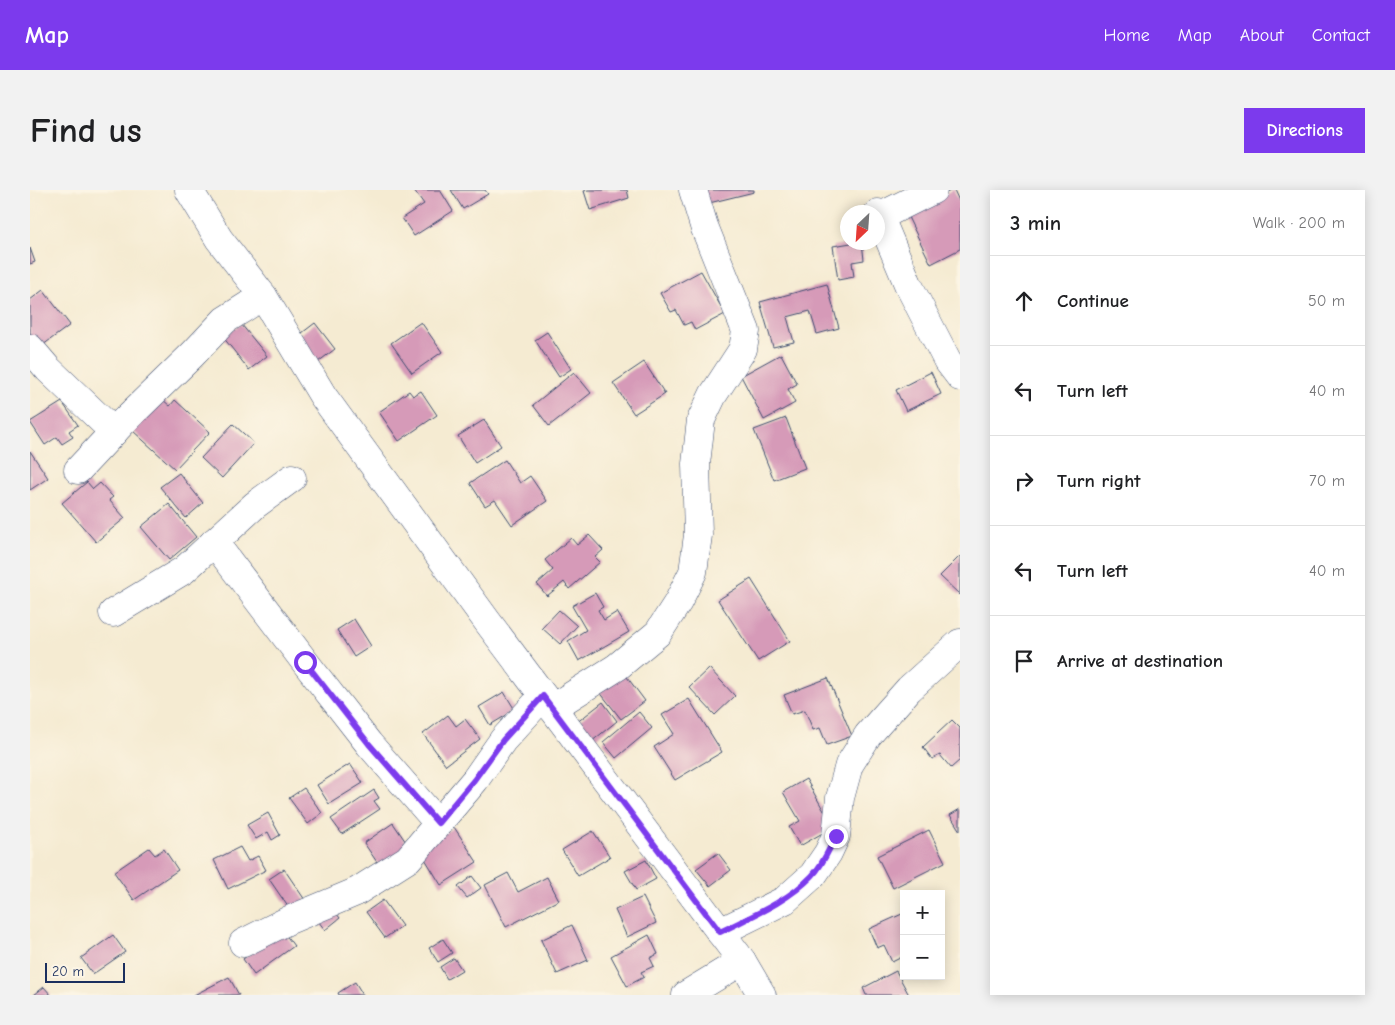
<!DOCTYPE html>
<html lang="en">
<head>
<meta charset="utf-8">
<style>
	:root { --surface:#fff; --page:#f2f2f2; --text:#202124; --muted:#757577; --line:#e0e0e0; --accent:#7c3aed }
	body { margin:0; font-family:"Comic Neue",sans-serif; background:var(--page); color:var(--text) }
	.controls { position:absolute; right:15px; bottom:15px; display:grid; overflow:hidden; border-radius:0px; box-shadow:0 2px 12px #0003 }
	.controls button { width:45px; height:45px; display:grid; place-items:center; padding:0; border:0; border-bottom:1px solid var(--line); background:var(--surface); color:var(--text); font:25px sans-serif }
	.compass { position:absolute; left:810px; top:15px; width:45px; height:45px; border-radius:50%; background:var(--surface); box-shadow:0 2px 12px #0003; rotate:205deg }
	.scale { position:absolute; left:15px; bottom:12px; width:80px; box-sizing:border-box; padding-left:5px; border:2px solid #1b2f5e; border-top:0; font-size:14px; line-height:18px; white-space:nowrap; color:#1b2f5e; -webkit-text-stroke:4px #fcf5e5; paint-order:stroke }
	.stop { position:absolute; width:15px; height:15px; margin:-11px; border:4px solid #7c3aed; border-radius:50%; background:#fff }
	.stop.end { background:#7c3aed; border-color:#fff; box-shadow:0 1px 5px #0008 }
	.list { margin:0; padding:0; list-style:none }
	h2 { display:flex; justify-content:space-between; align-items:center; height:65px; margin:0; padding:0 20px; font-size:21px }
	h2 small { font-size:16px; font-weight:400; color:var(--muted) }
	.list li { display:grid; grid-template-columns:32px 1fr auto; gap:15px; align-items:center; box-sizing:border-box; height:90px; padding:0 20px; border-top:1px solid var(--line) }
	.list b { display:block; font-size:19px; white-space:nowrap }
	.list em { font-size:16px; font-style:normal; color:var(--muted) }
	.icon { flex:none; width:28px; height:28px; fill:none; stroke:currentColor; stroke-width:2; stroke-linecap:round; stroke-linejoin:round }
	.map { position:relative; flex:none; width:930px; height:805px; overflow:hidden; border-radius:0px }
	header { display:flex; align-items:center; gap:30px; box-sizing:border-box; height:70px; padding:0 25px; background:var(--accent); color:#fff }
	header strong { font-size:24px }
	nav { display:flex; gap:28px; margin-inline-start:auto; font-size:18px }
	.intro { display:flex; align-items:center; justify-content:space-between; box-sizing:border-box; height:120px; padding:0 30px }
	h1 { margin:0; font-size:35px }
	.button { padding:12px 22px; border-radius:0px; background:var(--accent); color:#fff; font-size:18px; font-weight:700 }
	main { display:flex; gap:30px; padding:0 30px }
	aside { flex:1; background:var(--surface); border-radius:0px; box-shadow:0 2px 12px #0003 }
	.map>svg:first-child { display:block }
	.building { fill:#d69ab8 }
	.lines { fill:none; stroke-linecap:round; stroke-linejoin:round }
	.minor-casing { stroke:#3c4b6f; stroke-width:29 }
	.minor { stroke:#fff; stroke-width:28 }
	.route { stroke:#7c3aed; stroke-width:6 }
</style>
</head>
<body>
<header>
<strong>Map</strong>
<nav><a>Home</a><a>Map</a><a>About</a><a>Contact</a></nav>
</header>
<div class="intro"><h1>Find us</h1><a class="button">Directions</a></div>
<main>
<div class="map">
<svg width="930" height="805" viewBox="0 0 930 805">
	<rect width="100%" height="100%" fill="#fcf5e5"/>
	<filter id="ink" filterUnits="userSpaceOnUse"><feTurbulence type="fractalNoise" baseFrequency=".02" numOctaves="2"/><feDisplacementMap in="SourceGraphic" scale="10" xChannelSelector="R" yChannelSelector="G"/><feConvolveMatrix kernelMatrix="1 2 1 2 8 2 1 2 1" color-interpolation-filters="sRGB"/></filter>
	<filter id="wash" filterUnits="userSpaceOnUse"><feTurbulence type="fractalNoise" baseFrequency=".0096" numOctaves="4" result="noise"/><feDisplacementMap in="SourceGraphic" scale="20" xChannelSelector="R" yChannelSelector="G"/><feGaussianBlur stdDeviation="1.12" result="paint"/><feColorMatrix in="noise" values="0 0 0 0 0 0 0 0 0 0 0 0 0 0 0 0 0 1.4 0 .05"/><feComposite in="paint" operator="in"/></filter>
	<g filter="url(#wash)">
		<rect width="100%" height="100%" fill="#f5ebd2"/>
		<g id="blocks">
			<g class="building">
				<polygon points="384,0 410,0 423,21 384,46 372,28 394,14"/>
				<polygon points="421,0 455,0 458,4 433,19"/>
				<polygon points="558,0 597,0 599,8 560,20 554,1"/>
				<polygon points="672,0 724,0 724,2 675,14"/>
				<polygon points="922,0 924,0 930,13 930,59 901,74 876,23"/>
				<polygon points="827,52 832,52 834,70 822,72 824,87 808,90 803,56"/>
				<polygon points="0,58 5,72 0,74"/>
				<polygon points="671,81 695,124 665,140 661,132 654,135 646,120 641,122 630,103"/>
				<polygon points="797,94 809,138 787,144 780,121 757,127 764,152 743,157 730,112"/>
				<polygon points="13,100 40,135 9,158 0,147 0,110"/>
				<polygon points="391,132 412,162 382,183 361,153"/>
				<polygon points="285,133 305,159 288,172 268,146"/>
				<polygon points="211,134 237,166 219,180 193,147"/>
				<polygon points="517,142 541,179 529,187 505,150"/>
				<polygon points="751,164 767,194 758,199 765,213 734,230 711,186"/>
				<polygon points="614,172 635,204 604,224 583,193"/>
				<polygon points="544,182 561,203 519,236 503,215"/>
				<polygon points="901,182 911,204 876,221 866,200"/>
				<polygon points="379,201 383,206 391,201 407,225 369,251 349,222"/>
				<polygon points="132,209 140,216 145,210 180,242 145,279 103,241"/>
				<polygon points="32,212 48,235 39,241 43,247 32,254 27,247 15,255 0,232"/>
				<polygon points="756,228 775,278 744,290 724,240"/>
				<polygon points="454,230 471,256 445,273 428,246"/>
				<polygon points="203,234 224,253 192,288 171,268"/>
				<polygon points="0,261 18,288 0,300"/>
				<polygon points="475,270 490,293 500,286 517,311 482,335 465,310 455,316 440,293"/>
				<polygon points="149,283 173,313 156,328 130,297"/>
				<polygon points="57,292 63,299 70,293 83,307 79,310 95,328 66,352 32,313"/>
				<polygon points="139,314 166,347 139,370 111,337"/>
				<polygon points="559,345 573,360 565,367 570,372 539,399 534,392 517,406 507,394 523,380 515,370 541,348 547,355"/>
				<polygon points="930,366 930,405 910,386"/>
				<polygon points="721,389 760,451 728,471 688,410"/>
				<polygon points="565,403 573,417 568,420 574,430 587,422 599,442 549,471 538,451 556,440 542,416"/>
				<polygon points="529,420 547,436 530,454 512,438"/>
				<polygon points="324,429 341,456 324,467 307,440"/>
				<polygon points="679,478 705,506 685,525 659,497"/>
				<polygon points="594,483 615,511 591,529 569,501"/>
				<polygon points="798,488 822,546 797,555 790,538 783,540 775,520 762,524 754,505"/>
				<polygon points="474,502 485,520 460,535 449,517"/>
				<polygon points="659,509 692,562 645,590 624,557 644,544 632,525"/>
				<polygon points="573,512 587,531 561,552 546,533"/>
				<polygon points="609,522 622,538 586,568 573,552"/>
				<polygon points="418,525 426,536 435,529 450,549 416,575 393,544"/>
				<polygon points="922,530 930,538 930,570 921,578 910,565 902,569 893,557"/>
				<polygon points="320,574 333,593 299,614 287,595"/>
				<polygon points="776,589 803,637 770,656 759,637 770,631 753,602"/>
				<polygon points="274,598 292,623 278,634 259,608"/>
				<polygon points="344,600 349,608 344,611 350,619 312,644 301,629"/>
				<polygon points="930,619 930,641 920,625"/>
				<polygon points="238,623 250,645 242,650 238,642 226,649 217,635"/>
				<polygon points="363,633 382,661 353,681 334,653"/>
				<polygon points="424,637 447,672 411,695 389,659"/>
				<polygon points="899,640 915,672 863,698 847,666"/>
				<polygon points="563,641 580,667 548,686 532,660"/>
				<polygon points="210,657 218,671 228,666 236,680 198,699 184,670"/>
				<polygon points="119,658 125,665 134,659 148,680 104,710 84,682"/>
				<polygon points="688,663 701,680 680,696 666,679"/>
				<polygon points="616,670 626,689 606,700 595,681"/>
				<polygon points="254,679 277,713 263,724 239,689"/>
				<polygon points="478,683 488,702 517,687 529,710 476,737 455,695"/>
				<polygon points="442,686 451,698 437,708 428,697"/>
				<polygon points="613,707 626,733 597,747 585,720"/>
				<polygon points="353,710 372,736 355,748 336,722"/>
				<polygon points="300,715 310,728 295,740 285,727"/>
				<polygon points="872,724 874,727 874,766 862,772 854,755 847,758 839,739"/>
				<polygon points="542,735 558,770 527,784 511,750"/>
				<polygon points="252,740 264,756 224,785 213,769"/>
				<polygon points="83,745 95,762 63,784 51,768"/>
				<polygon points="619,745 628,764 620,768 624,776 611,782 614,787 597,796 581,766"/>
				<polygon points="413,749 422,763 408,772 399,758"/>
				<polygon points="424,768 432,780 417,789 410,777"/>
				<polygon points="866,781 879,805 836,805 833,798"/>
				<polygon points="199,787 209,805 164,805"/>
				<polygon points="325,792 333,805 309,805 308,803"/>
				<polygon points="14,797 21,805 4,805"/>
			</g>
		</g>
	</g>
	<g filter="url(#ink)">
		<use href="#blocks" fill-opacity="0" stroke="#3c4b6f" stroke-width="1"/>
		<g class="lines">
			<defs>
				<g id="minor">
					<polyline points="159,0 189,49 233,106 293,206 457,431 712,771 732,805"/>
					<polyline points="848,23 878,94 917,170 930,187"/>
					<polyline points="849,27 903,0"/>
					<polyline points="0,158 18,179 84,242"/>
					<polyline points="48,280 94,231 163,164 195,130 233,106"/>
					<polyline points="184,352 275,472 339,554 408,633"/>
					<polyline points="83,423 154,380 225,315 262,288"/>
					<polyline points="522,518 587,477 628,443 648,412 663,382 668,345 666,274 671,230 683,205 713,159 716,141 674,36 663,0"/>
					<polyline points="690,742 755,710 783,685 798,663 806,646 810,608 819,575 838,545 879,499 930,453"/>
					<polyline points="213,753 259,730 326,702 378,669 445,590 473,550 513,506"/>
					<polyline points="656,805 712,771"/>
				</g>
			</defs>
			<use href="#minor" class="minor-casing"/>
			<use href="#minor" class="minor"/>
		</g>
	</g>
	<g class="lines" filter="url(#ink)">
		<path class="route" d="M275,472L339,554L408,633L444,590L473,550L513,506L690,742C722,726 757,712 782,686C793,675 799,659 806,646"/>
	</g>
</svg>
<div class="controls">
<button>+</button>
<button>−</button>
</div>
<svg class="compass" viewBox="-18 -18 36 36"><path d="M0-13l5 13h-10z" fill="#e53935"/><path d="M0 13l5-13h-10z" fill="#757577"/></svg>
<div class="scale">20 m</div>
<div class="stop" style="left:275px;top:472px"></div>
<div class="stop end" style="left:806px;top:646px"></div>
</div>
<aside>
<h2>3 min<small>Walk · 200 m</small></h2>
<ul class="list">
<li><svg class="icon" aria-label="ahead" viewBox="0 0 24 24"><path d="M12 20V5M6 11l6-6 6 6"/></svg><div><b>Continue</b></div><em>50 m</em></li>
<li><svg class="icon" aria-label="left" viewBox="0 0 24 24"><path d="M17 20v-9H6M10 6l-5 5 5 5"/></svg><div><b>Turn left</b></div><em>40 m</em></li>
<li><svg class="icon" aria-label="right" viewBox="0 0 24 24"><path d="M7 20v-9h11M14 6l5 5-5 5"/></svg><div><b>Turn right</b></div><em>70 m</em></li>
<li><svg class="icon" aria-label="left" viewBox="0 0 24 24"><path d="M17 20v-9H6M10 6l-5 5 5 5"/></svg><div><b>Turn left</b></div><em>40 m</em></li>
<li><svg class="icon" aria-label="arrive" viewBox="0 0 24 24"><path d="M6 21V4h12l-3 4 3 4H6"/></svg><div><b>Arrive at destination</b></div></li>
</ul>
</aside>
</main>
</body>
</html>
